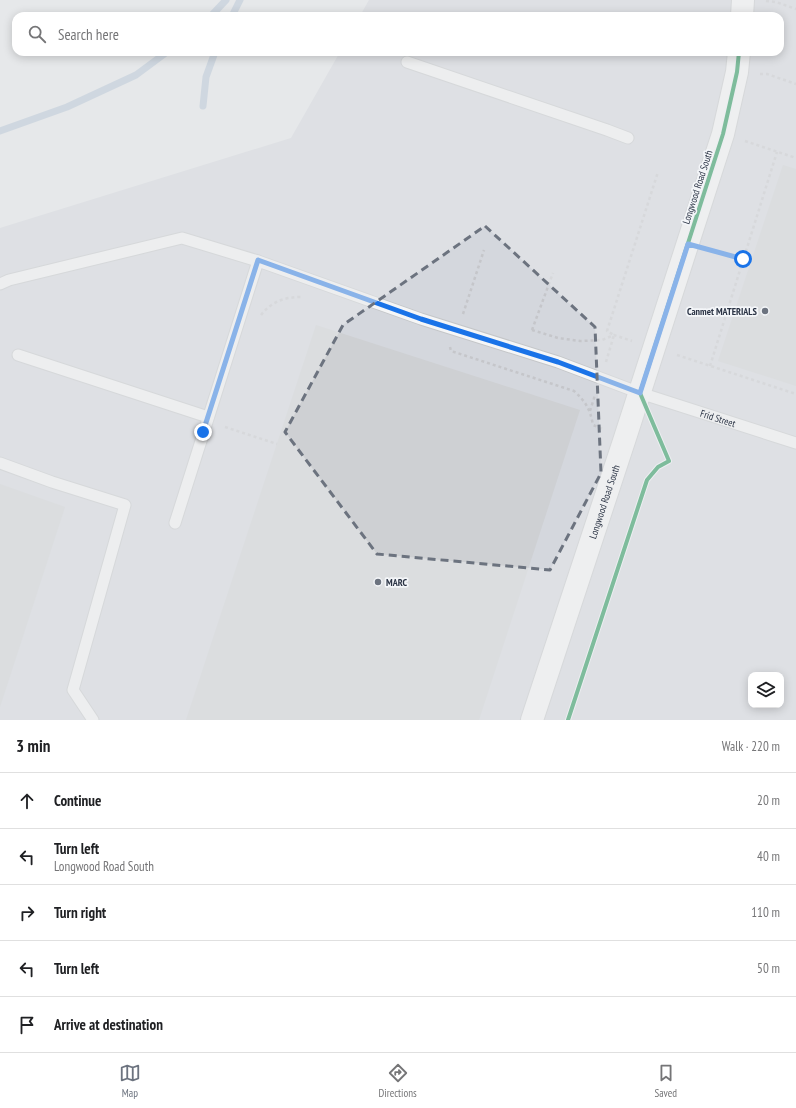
<!DOCTYPE html>
<html lang="en">
<head>
<meta charset="utf-8">
<style>
	:root { --surface:#fff; --page:#f6f6f6; --text:#202124; --muted:#757577; --line:#e0e0e0; --accent:#6c737f }
	body { margin:0; font-family:"PT Sans Narrow",sans-serif; background:var(--page); color:var(--text) }
	.controls { position:absolute; right:12px; bottom:12px; display:grid; overflow:hidden; border-radius:8px; box-shadow:0 2px 10px #0003 }
	.controls button { width:36px; height:36px; display:grid; place-items:center; padding:0; border:0; border-bottom:1px solid var(--line); background:var(--surface); color:var(--text); font:20px sans-serif }
	.stop { position:absolute; width:12px; height:12px; margin:-9px; border:3px solid #1a73e8; border-radius:50%; background:#fff }
	.stop.end { background:#1a73e8; border-color:#fff; box-shadow:0 1px 4px #0008 }
	.list { margin:0; padding:0; list-style:none }
	h2 { display:flex; justify-content:space-between; align-items:center; height:52px; margin:0; padding:0 16px; font-size:17px }
	h2 small { font-size:13px; font-weight:400; color:var(--muted) }
	.list li { display:grid; grid-template-columns:26px 1fr auto; gap:12px; align-items:center; box-sizing:border-box; height:56px; padding:0 16px; border-top:1px solid var(--line) }
	.list b { display:block; font-size:15px; white-space:nowrap }
	.list p { margin:0; font-size:13px; white-space:nowrap; color:var(--muted) }
	.list em { font-size:13px; font-style:normal; color:var(--muted) }
	.icon { flex:none; width:22px; height:22px; fill:none; stroke:currentColor; stroke-width:2; stroke-linecap:round; stroke-linejoin:round }
	.map { position:relative; flex:none; width:796px; height:720px; overflow:hidden }
	.search { position:absolute; background:var(--surface); box-shadow:0 2px 10px #0003; left:12px; right:12px; top:12px; height:44px; display:flex; align-items:center; gap:10px; box-sizing:border-box; padding:0 14px; border-radius:12px; color:var(--muted); font-size:15px }
	.sheet { height:332px; background:var(--surface) }
	nav { display:flex; justify-content:space-around; align-items:center; box-sizing:border-box; height:56px; border-top:1px solid var(--line); background:var(--surface); font-size:11px; color:var(--muted) }
	nav a { display:grid; justify-items:center; gap:2px }
	nav .on { color:var(--accent) }
	.map>svg:first-child { display:block }
	.built { fill:#d4d7dd; fill-rule:evenodd }
	.lines { fill:none; stroke-linecap:round; stroke-linejoin:round }
	.stream { stroke:#b4c4d5; stroke-width:7 }
	.building { fill:#ced0d3 }
	.lane-casing { stroke:#c4c6c8; stroke-width:13 }
	.secondary-casing { stroke:#c4c6c8; stroke-width:24 }
	.path { stroke:#c5c6ca; stroke-width:2.5; stroke-dasharray:3 3; stroke-linecap:butt }
	.lane { stroke:#f5f6f7; stroke-width:11 }
	.secondary { stroke:#f8f8f8; stroke-width:22 }
	.cycleway-casing { stroke:#f4f6f9; stroke-width:6 }
	.cycleway { stroke:#00873e; stroke-width:4 }
	.route { stroke:#1a73e8; stroke-width:5 }
	.marked { fill:none; stroke:#6c737f; stroke-width:3; stroke-dasharray:8 5; stroke-linejoin:round }
	.poi-dot { fill:#6c737f; stroke:#f4f6f9; stroke-width:1.5 }
	.labels { text-anchor:middle; stroke-width:3.5; stroke-linejoin:round; paint-order:stroke }
	.street-label { font-size:10px; fill:#2b3445; stroke:#f4f6f9 }
	.poi-label { font-size:10px; font-weight:bold; fill:#2b3445; stroke:#f4f6f9; text-anchor:end }
</style>
</head>
<body>
<div class="map">
<svg width="796" height="720" viewBox="0 0 796 720">
	<rect width="100%" height="100%" fill="#e6e8ea"/>
	<path class="built" d="M369,0H796V720H0V228L291,138L340,52H780V16H360ZM751,675H781V705H751Z"/>
	<g class="lines">
		<g class="stream">
			<polyline points="211,16 226,0"/>
			<polyline points="232,16 240,0"/>
			<polyline points="203,106 206,77 215,52"/>
			<polyline points="0,131 67,107 136,75 167,52"/>
		</g>
	</g>
	<g class="building">
		<polygon points="783,165 796,169 796,386 718,361"/>
		<polygon points="316,325 580,410 479,720 186,720"/>
		<polygon points="0,484 65,507 0,707"/>
	</g>
	<g class="lines">
		<defs>
			<g id="lane">
				<polyline points="407,62 607,130 628,138"/>
				<polyline points="0,284 9,280 182,238 258,261"/>
				<polyline points="18,355 208,417"/>
				<polyline points="0,463 52,482 125,505 73,690 93,720"/>
				<path id="s1" d="M175,523L258,261L421,319L558,362L640,393L796,443"/>
			</g>
			<g id="secondary">
				<polyline points="742,16 743,0"/>
				<path id="s2" d="M532,720L625,438L723,134L737,72L739,52"/>
			</g>
		</defs>
		<use href="#lane" class="lane-casing"/>
		<use href="#secondary" class="secondary-casing"/>
		<g class="path">
			<polyline points="766,1 776,2 796,9"/>
			<polyline points="760,74 767,74 796,84"/>
			<polyline points="745,141 796,158"/>
			<polyline points="709,250 751,261"/>
			<polyline points="463,314 484,250"/>
			<path d="M261,315C272,301 285,297 302,297"/>
			<polyline points="532,330 558,338 580,341 602,340 614,335 632,341"/>
			<polyline points="532,330 553,273"/>
			<path d="M450,347L451,351L574,391C586,402 590,409 593,425L603,429"/>
			<polyline points="677,355 796,394"/>
			<polyline points="606,362 614,335 607,331 658,172"/>
			<polyline points="710,366 777,152"/>
			<polyline points="590,411 595,395"/>
			<polyline points="225,427 277,444"/>
		</g>
		<use href="#lane" class="lane"/>
		<use href="#secondary" class="secondary"/>
		<defs>
			<polyline id="cycleway" points="568,720 647,480 658,467 669,461 640,393 723,134 737,72 739,52"/>
		</defs>
		<use href="#cycleway" class="cycleway-casing"/>
		<use href="#cycleway" class="cycleway"/>
	</g>
	<g class="lines">
		<polyline class="route" points="203,432 258,260 421,319 558,362 640,393 688,244 743,259"/>
	</g>
	<path d="M0 0H796V720H0ZM485,226L595,327L601,473L550,570L377,554L285,432L343,325Z" fill="#e6e8ea" fill-opacity=".55" fill-rule="evenodd"/>
	<path class="marked" d="M485,226L595,327L601,473L550,570L377,554L285,432L343,325Z"/>
	<g class="poi-dot">
		<circle cx="765" cy="311" r="4"/>
		<circle cx="378" cy="582" r="4"/>
	</g>
	<g class="labels">
		<g class="street-label">
			<text transform="translate(697 187) rotate(-72)" y="4">Longwood Road South</text>
			<text dy="4" stroke="none"><textPath href="#s1" startOffset="761">Frid Street</textPath></text>
			<text dy="4" stroke="none"><textPath href="#s2" startOffset="230">Longwood Road South</textPath></text>
		</g>
		<g class="poi-label">
			<text x="757" y="315">Canmet MATERIALS</text>
			<text x="386" y="586" text-anchor="start">MARC</text>
		</g>
	</g>
</svg>
<div class="controls">
<button><svg class="icon" aria-label="layers" viewBox="0 0 24 24"><path d="M12 4l9 5-9 5-9-5zM3 14l9 5 9-5"/></svg></button>
</div>
<div class="stop" style="left:743px;top:259px"></div>
<div class="stop end" style="left:203px;top:432px"></div>
<div class="search"><svg class="icon" aria-label="search" viewBox="0 0 24 24"><circle cx="10" cy="10" r="6"/><path d="M15 15l6 6"/></svg>Search here</div>
</div>
<section class="sheet">
<h2>3 min<small>Walk · 220 m</small></h2>
<ul class="list">
<li><svg class="icon" aria-label="ahead" viewBox="0 0 24 24"><path d="M12 20V5M6 11l6-6 6 6"/></svg><div><b>Continue</b></div><em>20 m</em></li>
<li><svg class="icon" aria-label="left" viewBox="0 0 24 24"><path d="M17 20v-9H6M10 6l-5 5 5 5"/></svg><div><b>Turn left</b><p>Longwood Road South</p></div><em>40 m</em></li>
<li><svg class="icon" aria-label="right" viewBox="0 0 24 24"><path d="M7 20v-9h11M14 6l5 5-5 5"/></svg><div><b>Turn right</b></div><em>110 m</em></li>
<li><svg class="icon" aria-label="left" viewBox="0 0 24 24"><path d="M17 20v-9H6M10 6l-5 5 5 5"/></svg><div><b>Turn left</b></div><em>50 m</em></li>
<li><svg class="icon" aria-label="arrive" viewBox="0 0 24 24"><path d="M6 21V4h12l-3 4 3 4H6"/></svg><div><b>Arrive at destination</b></div></li>
</ul>
</section>
<nav>
<a class="on"><svg class="icon" aria-label="map" viewBox="0 0 24 24"><path d="M3 6l6-2 6 2 6-2v14l-6 2-6-2-6 2zM9 4v14M15 6v14"/></svg>Map</a>
<a><svg class="icon" aria-label="directions" viewBox="0 0 24 24"><path d="M12 3l9 9-9 9-9-9zM9 14v-3h6M13 9l2 2-2 2"/></svg>Directions</a>
<a><svg class="icon" aria-label="saved" viewBox="0 0 24 24"><path d="M7 4h10v16l-5-4-5 4z"/></svg>Saved</a>
</nav>
</body>
</html>
